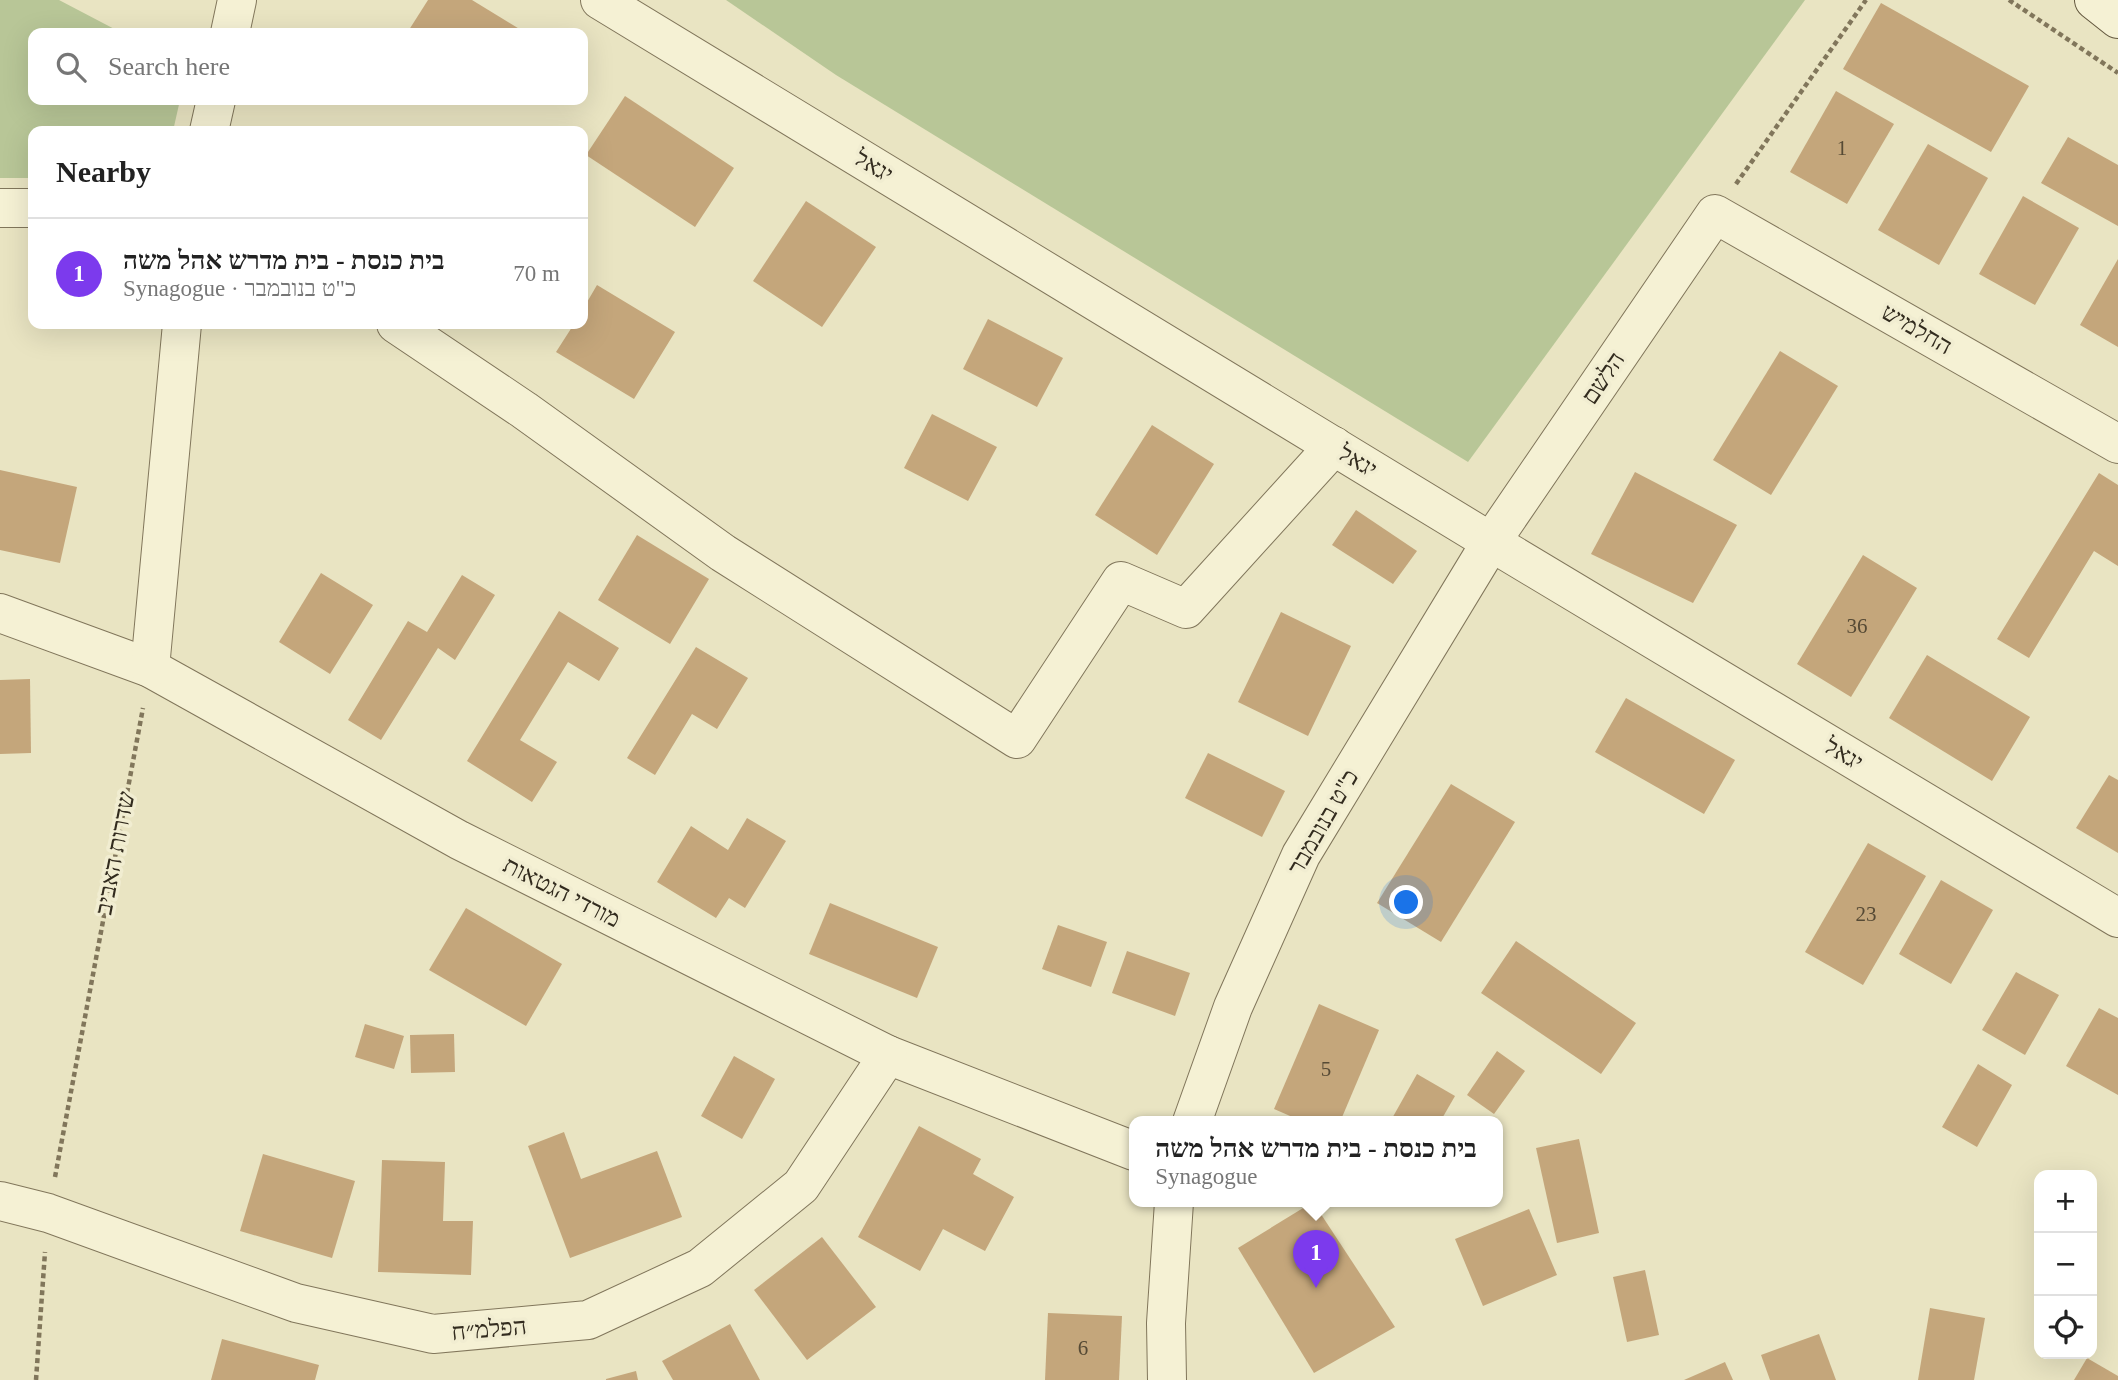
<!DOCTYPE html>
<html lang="en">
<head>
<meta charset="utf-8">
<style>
	:root { --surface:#fff; --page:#f6f6f6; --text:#222; --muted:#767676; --line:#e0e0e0; --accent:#7c3aed }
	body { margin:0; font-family:"Times New Roman","Noto Sans Hebrew",serif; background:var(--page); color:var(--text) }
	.controls { position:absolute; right:21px; bottom:21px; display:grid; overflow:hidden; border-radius:14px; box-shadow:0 7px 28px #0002 }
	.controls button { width:63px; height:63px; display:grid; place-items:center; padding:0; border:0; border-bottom:2px solid var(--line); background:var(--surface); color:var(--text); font:35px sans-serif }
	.you { position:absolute; left:1407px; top:903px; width:24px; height:24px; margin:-18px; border:5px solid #fff; border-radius:50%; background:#1a73e8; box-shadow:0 0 0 10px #1a73e833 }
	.badge { display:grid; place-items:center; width:46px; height:46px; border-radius:50%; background:var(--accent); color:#fff; font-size:23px; font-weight:700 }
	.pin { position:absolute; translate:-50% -58px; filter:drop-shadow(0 2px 4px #0008) }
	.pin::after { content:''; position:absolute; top:37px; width:24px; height:21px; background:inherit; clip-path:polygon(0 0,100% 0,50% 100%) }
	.popup { position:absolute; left:1129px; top:1116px; width:374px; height:91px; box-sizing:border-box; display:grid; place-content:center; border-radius:14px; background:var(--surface); filter:drop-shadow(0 2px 5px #0005); font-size:23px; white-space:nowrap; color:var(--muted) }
	.popup b { font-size:26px; color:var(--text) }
	.popup::after { content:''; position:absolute; left:50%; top:100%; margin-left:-14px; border:14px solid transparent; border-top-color:var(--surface) }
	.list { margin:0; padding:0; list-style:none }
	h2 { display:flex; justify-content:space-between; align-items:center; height:91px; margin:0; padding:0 28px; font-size:30px }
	h2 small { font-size:23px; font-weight:400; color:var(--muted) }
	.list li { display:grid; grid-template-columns:46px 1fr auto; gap:21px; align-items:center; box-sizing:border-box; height:112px; padding:0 28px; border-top:2px solid var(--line) }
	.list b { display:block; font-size:26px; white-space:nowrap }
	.list p { margin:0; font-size:23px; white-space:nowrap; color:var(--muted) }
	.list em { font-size:23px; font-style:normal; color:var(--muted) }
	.icon { flex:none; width:38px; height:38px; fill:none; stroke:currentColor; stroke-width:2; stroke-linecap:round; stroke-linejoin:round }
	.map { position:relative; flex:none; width:2118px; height:1380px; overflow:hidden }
	.search { position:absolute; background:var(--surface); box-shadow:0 7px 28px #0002; left:28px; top:28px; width:560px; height:77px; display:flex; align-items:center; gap:18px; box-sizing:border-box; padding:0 24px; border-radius:14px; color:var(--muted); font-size:26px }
	.panel { position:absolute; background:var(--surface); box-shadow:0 7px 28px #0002; left:28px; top:126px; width:560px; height:203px; border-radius:14px }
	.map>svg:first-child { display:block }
	.green { fill:#b8c697 }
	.building { fill:#c4a67b }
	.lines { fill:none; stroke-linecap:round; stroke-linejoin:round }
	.street-casing { stroke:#81765b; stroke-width:40 }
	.secondary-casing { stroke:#63573e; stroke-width:40 }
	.path { stroke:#81765b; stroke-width:4.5; stroke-dasharray:5 3.5; stroke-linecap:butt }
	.street { stroke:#f5f1d4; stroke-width:38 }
	.secondary { stroke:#f5f1d4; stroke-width:38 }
	.labels { text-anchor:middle; stroke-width:7; stroke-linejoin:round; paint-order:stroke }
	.number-label { font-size:21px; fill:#564a35 }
	.street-label { font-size:24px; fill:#322b1e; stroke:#f1edd1 }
</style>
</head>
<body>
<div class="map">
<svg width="2118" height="1380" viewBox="0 0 2118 1380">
	<rect width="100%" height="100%" fill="#e9e4c2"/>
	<g class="green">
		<polygon points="0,0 59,0 122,33 33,33 33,100 180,100 173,131 33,131 33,178 0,178"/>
		<polygon points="726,0 1805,0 1468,462 836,75"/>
	</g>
	<g class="building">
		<polygon points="428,0 472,0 526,33 407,33"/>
		<polygon points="1881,3 2029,86 1991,152 1843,69"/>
		<polygon points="1836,91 1894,124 1847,204 1790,172"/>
		<polygon points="625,96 734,168 695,227 586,155"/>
		<polygon points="2068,137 2118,165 2118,226 2041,183"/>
		<polygon points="1928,144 1988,178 1939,265 1878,230"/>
		<polygon points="2023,196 2079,228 2035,305 1979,274"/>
		<polygon points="806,201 876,247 822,327 753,281"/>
		<polygon points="2118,259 2118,347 2080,325"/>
		<polygon points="597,285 675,332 634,399 556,352 574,324 583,324 583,309"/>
		<polygon points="988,319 1063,358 1037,407 963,369"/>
		<polygon points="1780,351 1838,386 1771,495 1713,460"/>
		<polygon points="932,414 997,447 968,501 904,468"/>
		<polygon points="1152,425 1214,464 1157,555 1095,515"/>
		<polygon points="0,470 77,487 60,563 0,550"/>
		<polygon points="1635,472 1737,525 1693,603 1591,554"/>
		<polygon points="2099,473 2118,485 2118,566 2094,551 2029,658 1997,639"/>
		<polygon points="1356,510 1417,551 1393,584 1332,545"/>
		<polygon points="637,535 709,579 670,644 598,600"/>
		<polygon points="1863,555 1917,588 1851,697 1797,664"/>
		<polygon points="321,573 373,605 330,674 279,642"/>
		<polygon points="462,575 495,595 455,660 438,648 381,740 348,720 408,621 427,632"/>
		<polygon points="559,611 619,648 599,681 568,662 520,740 557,762 532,802 467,761"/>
		<polygon points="1281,612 1351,646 1308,736 1238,702"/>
		<polygon points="696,647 748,678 717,729 692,714 655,775 627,758"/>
		<polygon points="1927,655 2030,717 1992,781 1889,718"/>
		<polygon points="30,679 31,753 0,754 0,680"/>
		<polygon points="1626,698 1735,760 1704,814 1595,752"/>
		<polygon points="1208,753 1285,791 1262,837 1185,798"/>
		<polygon points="2109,775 2118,780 2118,853 2076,828"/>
		<polygon points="1451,784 1515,822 1441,942 1377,903"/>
		<polygon points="747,818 786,841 745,908 729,898 716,918 657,882 691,826 728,850"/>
		<polygon points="1868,843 1926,876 1863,985 1805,952"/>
		<polygon points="1941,880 1993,910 1951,984 1899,954"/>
		<polygon points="830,903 938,947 917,998 809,954"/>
		<polygon points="466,908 562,964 526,1026 429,970"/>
		<polygon points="1058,925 1107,942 1091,987 1042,969"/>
		<polygon points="1516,941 1636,1023 1601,1074 1481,993"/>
		<polygon points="1127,951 1190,973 1175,1016 1112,993"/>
		<polygon points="2016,972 2059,995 2025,1055 1982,1030"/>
		<polygon points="1319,1004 1379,1030 1340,1122 1304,1122 1274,1109"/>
		<polygon points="2099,1008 2118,1018 2118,1095 2066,1066"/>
		<polygon points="365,1024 404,1036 394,1069 355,1057"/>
		<polygon points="454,1034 455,1072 411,1073 410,1035"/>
		<polygon points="1497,1051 1525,1071 1494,1114 1467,1095"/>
		<polygon points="734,1056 775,1079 742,1139 701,1116"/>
		<polygon points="1978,1064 2012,1085 1977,1147 1942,1127"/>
		<polygon points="1417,1074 1455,1096 1440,1122 1390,1122"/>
		<polygon points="919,1126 981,1159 973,1174 1014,1197 985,1251 943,1229 920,1271 858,1237"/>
		<polygon points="564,1132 581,1179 657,1151 682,1217 570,1258 528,1146"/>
		<polygon points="1579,1139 1599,1233 1557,1243 1536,1148"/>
		<polygon points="263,1154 355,1181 332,1258 240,1231"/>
		<polygon points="382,1160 445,1162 443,1221 473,1221 471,1275 378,1272"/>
		<polygon points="1313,1202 1395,1327 1314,1373 1238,1248"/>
		<polygon points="1529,1209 1557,1275 1483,1306 1455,1239"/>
		<polygon points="822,1237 876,1307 807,1360 754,1290"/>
		<polygon points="1645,1270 1659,1335 1627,1342 1613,1277"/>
		<polygon points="1930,1308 1985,1318 1974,1380 1918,1380"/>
		<polygon points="1048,1313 1122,1316 1119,1380 1045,1380"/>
		<polygon points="730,1324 760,1380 673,1380 662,1361"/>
		<polygon points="1819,1334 1836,1380 1770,1380 1761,1355"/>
		<polygon points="222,1339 319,1365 315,1380 211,1380"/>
		<polygon points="2087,1358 2118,1376 2118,1380 2074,1380"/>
		<polygon points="1725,1362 1733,1380 1684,1380"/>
		<polygon points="636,1371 638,1380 606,1380 606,1379"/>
	</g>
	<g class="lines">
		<defs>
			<g id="street">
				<polyline points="600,0 1491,542 2118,918"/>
				<polyline points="230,33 237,0"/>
				<polyline points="209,131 216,100"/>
				<polyline points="0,208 33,208"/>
				<polyline points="396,324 524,410 723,553 1017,739 1121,581 1186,609 1334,446"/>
				<polyline points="0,613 150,668 459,840 888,1055 1134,1151"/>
				<polyline points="150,668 182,324"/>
				<polyline points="1192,1122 1233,1007 1301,855 1491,542 1715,214 2118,444"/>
				<polyline points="0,1201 48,1213 296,1303 433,1334 588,1320 700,1268 801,1186 888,1055"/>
				<polyline points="1167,1380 1166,1323 1174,1202"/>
			</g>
			<polyline id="secondary" points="2094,0 2118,19"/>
		</defs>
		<use href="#street" class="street-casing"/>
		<use href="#secondary" class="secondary-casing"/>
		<g class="path">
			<polyline points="2009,0 2118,73"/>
			<polyline points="1736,184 1866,0"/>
			<polyline points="55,1177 143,708"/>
			<polyline points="36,1380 45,1252"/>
		</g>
		<use href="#street" class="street"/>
		<use href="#secondary" class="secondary"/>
	</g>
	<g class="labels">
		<g class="number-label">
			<text x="1842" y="155">1</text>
			<text x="1857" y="633">36</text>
			<text x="1866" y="921">23</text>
			<text x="1326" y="1076">5</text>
			<text x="1083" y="1355">6</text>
		</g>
		<g class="street-label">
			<text transform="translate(874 166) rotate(31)" y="8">יגאל</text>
			<text transform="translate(1917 329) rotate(30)" y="8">החלמיש</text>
			<text transform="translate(1603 378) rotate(-56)" y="8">הלשם</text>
			<text transform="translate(1358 461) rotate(31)" y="8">יגאל</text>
			<text transform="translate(1844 754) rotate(31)" y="8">יגאל</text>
			<text transform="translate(1323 822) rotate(-60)" y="8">כ"ט בנובמבר</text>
			<text transform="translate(115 853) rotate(-79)" y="8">שדרות האביב</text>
			<text transform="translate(562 892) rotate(27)" y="8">מורדי הגטאות</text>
			<text transform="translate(489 1329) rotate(-5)" y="8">הפלמ״ח</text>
		</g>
	</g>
</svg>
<div class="controls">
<button>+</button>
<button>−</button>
<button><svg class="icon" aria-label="locate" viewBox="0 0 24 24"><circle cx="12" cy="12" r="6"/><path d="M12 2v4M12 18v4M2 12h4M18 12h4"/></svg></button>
</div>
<div class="you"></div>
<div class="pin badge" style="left:1316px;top:1288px">1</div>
<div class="popup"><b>בית כנסת - בית מדרש אהל משה</b>Synagogue</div>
<div class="search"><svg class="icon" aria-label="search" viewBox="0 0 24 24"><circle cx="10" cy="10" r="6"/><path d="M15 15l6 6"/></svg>Search here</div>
<section class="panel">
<h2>Nearby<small></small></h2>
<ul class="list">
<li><span class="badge">1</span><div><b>בית כנסת - בית מדרש אהל משה</b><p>Synagogue · כ&quot;ט בנובמבר</p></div><em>70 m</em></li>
</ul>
</section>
</div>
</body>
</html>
